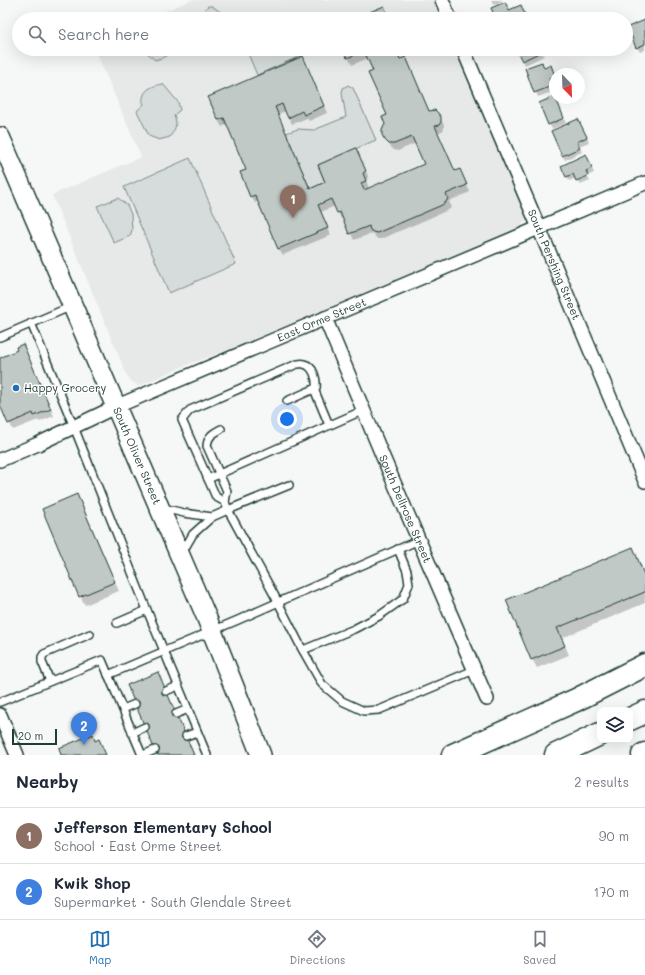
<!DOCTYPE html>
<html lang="en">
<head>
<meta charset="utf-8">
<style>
	:root { --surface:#fff; --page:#f2f2f3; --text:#1f2937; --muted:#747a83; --line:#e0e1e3; --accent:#1f6fb2 }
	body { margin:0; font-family:Mali,sans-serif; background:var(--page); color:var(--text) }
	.controls { position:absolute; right:12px; bottom:12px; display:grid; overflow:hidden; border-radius:8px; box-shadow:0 4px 16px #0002 }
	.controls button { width:36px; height:36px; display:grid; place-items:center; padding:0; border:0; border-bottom:1px solid var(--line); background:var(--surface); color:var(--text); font:20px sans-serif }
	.compass { position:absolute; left:549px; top:68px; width:36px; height:36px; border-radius:50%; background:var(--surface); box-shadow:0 4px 16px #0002; rotate:157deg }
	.scale { position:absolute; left:12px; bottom:10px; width:45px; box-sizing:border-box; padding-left:4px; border:2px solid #1f3d34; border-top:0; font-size:11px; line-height:14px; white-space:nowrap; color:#1f3d34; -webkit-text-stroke:3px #fff; paint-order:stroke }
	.you { position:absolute; left:287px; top:419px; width:14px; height:14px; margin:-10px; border:3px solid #fff; border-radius:50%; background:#1a73e8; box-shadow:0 0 0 6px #1a73e833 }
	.badge { display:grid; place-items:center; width:26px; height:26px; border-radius:50%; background:var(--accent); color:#fff; font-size:13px; font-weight:700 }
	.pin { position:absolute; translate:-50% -33px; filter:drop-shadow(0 1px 2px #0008) }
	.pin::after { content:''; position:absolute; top:21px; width:14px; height:12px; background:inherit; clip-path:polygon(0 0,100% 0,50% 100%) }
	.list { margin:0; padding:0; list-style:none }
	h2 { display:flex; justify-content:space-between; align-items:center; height:52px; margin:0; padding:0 16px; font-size:17px }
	h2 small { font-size:13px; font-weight:400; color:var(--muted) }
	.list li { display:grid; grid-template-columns:26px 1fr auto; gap:12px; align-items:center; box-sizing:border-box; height:56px; padding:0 16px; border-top:1px solid var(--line) }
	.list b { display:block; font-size:15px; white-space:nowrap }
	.list p { margin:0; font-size:13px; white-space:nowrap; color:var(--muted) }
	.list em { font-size:13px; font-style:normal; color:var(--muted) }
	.icon { flex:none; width:22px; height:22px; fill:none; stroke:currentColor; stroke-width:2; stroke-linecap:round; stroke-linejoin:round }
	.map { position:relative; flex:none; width:645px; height:755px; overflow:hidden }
	.search { position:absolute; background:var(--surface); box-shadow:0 4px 16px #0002; left:12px; right:12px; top:12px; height:44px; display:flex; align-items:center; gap:10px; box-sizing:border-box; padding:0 14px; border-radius:22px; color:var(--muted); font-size:15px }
	.sheet { height:164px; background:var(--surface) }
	nav { display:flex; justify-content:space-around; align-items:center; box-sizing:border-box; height:56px; border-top:1px solid var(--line); background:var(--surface); font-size:11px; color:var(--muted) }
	nav a { display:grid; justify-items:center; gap:2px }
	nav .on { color:var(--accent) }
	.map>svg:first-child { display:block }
	.built { fill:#e6e9e8 }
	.green { fill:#d6dcdb; stroke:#7a8c88 }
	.shadow { fill:#0003 }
	.building { fill:#c0c9c6; stroke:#1f3d34 }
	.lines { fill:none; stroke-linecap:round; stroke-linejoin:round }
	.lane-casing { stroke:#1f3d34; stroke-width:10 }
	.street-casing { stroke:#1f3d34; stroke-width:16 }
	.secondary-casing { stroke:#1f3d34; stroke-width:22 }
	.highway-casing { stroke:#1f3d34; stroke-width:25 }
	.lane { stroke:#fff; stroke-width:7 }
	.street { stroke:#fff; stroke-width:13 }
	.secondary { stroke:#fff; stroke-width:19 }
	.highway { stroke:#fff; stroke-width:22 }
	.poi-dot { fill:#1f6fb2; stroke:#fff; stroke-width:1.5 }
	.labels { text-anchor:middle; stroke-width:3; stroke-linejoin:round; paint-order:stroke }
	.street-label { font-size:11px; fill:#1f3d34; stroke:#fff }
	.poi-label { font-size:11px; fill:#1f3d34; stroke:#fff; text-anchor:start }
</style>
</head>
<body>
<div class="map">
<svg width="645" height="755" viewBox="0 0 645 755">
	<rect width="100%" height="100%" fill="#f6f7f7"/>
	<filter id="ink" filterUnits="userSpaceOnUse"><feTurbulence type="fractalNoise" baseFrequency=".025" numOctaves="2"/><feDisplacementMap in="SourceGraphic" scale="8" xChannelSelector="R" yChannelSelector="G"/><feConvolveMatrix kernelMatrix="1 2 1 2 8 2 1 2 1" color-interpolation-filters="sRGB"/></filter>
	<g filter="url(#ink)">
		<g class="built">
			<polygon points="191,0 434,0 442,19 147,19"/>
			<polygon points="95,49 454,49 525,214 525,222 517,228 239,346 189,364 138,386 131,381 127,376 52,195 141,157"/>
		</g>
		<g class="green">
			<polygon points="208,6 212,6 229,18 228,19 201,19 203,11"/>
			<polygon points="143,49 175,49 165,57 155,60"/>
			<polygon points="246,49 306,49 307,53 257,75"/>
			<path d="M163,84L178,102L180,110L174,115C178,125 175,129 170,137L159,140L149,136L137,111L144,104C143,102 142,100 143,98C144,88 156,85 163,84Z"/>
			<polygon points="348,85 353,88 376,140 318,165 325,182 310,189 286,133 298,129 314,130 346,117 342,93 343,88"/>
			<polygon points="190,158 236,264 169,293 124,187"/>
			<polygon points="118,198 127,205 131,214 132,230 130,236 114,243 97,206"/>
		</g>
		<g class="shadow">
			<polygon points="491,0 503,0 494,5"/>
			<polygon points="523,10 527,19 497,19 509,11"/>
			<polygon points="645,21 645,50 640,52 637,47"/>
			<polygon points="344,49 396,49 401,60 429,112 437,113 444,125 444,129 442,131 438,133 455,172 460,170 470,192 449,201 451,206 450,209 446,211 381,239 377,239 373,233 354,240 344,218 341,219 335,206 321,212 331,235 283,255 279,249 259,201 255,203 251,196 247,170 228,124 222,127 218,120 306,64 327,113 309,121 307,118 292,124 286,111 278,114 310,189 327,183 359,156 369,178 366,180 369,189 425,165 416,143 398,151 394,150 390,146 383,135 388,116 374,71 368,58 352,65"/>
			<polygon points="519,49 541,49 544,56 525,65 523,60"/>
			<polygon points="526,69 544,69 553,71 555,76 555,81 551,83 554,91 538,97"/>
			<polygon points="557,101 566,123 552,129 549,124"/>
			<polygon points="581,124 589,142 579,146 582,152 565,160 562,155"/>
			<polygon points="588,160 594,173 587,176 590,181 580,185 576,178 569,181 562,166"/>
			<polygon points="22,345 26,352 54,416 39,422 38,420 13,430 0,403 0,359 19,351"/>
			<polygon points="77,495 82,504 119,591 85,605 80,596"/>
			<polygon points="632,548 637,558 645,576 645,603 562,638 569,655 537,668 532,659 508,601"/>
		</g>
		<g class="building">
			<polygon points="505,2 509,10 521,5 525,15 517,19 496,19 491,8"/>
			<polygon points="384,6 390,19 353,19"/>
			<polygon points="645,20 645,44 636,48 628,27"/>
			<polygon points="343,49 396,49 400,59 406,57 429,111 435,110 438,113 441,117 441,122 439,125 435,126 455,171 460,169 467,185 446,194 448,198 446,202 442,205 377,233 373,232 370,230 369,226 349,234 340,212 337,213 331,199 318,205 328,228 278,249 255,195 250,197 240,172 246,170 224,118 218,120 208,97 303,56 324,106 304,115 302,111 288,118 282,104 275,107 310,189 325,182 318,165 356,148 366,171 363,173 366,181 361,183 364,190 424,164 412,137 394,144 389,144 385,140 382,135 382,130 385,124 382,117 387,115 368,73 373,71 364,51 347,58"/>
			<polygon points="516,49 542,49 543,51 522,61"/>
			<polygon points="542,62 544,68 551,65 555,76 549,78 552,86 534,93 525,68"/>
			<polygon points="555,96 564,118 548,125 539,103"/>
			<polygon points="578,119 587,137 577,142 580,148 562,156 551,131"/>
			<polygon points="586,154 592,168 586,171 588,176 576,181 573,174 566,177 561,166"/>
			<polygon points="23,344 51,409 34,416 33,413 8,424 0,405 0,358 17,350 16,347"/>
			<polygon points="77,494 115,582 79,597 42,509"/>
			<polygon points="633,547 645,577 645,592 557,628 565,646 531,660 506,600"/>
			<polygon points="158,672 194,755 157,755 127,685"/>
			<polygon points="93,734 95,741 99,739 106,755 61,755 59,748"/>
		</g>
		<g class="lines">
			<defs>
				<g id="lane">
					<polyline points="31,323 74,427 147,610 207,755"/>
					<polyline points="0,337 72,306"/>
					<polyline points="314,389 329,425"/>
					<polyline points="208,479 364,410"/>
					<polyline points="289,485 228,510 278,602 301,647 322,684 342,701 364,711 379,710 474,670"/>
					<path d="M225,502L216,497L182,420L190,410L297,364C300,364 302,363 304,364C314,366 317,380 316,388L287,401"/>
					<polyline points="163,508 184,513 212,517"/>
					<path d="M182,553L193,534L212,517L228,510L225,502L227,491L207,446C208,436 212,434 221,429"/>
					<polyline points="117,623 147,610"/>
					<polyline points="303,650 354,629 379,616 403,599 409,584 407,571 398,549"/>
					<polyline points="108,675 238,620 419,540"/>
					<polyline points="50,681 42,662 42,657 44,654 90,634"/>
					<polyline points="166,691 178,686"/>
					<polyline points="0,702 102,660 142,755"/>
					<polyline points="123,709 135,704"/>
					<polyline points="176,714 188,709"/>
					<polyline points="132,733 145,727"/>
					<polyline points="186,736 197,732"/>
					<polyline points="143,755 155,750"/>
				</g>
				<g id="street">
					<polyline points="442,0 450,19"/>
					<path id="s1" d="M463,49L539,228L645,481"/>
					<path id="s2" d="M325,318L383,457L487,699"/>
					<path id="s3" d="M0,460L38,444L115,407L645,183"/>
					<polyline points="0,715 17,755"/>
				</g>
				<g id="secondary">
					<path id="s4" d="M0,137L206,616L261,755"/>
				</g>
				<g id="highway">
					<polyline points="630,719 645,712"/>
					<polyline points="453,755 576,700 645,665"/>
					<polyline points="556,755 600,734"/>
					<polyline points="643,755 645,754"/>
				</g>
			</defs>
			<use href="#lane" class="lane-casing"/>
			<use href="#street" class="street-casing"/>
			<use href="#secondary" class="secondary-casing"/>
			<use href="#highway" class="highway-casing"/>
			<use href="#lane" class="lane"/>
			<use href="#street" class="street"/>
			<use href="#secondary" class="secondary"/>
			<use href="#highway" class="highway"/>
		</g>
	</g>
	<circle class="poi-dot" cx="16" cy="388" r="4"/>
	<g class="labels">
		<g class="street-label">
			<text dy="4" stroke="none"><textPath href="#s1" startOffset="234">South Pershing Street</textPath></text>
			<text dy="4" stroke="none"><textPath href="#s3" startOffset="351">East Orme Street</textPath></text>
			<text dy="4" stroke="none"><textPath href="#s4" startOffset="347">South Oliver Street</textPath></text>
			<text dy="4" stroke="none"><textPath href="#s2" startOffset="207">South Dellrose Street</textPath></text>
		</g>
		<g class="poi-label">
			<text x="24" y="392">Happy Grocery</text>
		</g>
	</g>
</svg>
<div class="controls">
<button><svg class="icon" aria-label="layers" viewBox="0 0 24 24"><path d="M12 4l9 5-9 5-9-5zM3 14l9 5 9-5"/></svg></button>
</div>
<svg class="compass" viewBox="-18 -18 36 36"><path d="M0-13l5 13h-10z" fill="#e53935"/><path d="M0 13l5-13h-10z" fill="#747a83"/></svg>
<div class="scale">20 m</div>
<div class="you"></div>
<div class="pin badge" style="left:293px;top:218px;background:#8d6e63">1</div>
<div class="pin badge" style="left:84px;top:745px;background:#3f7fe0">2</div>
<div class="search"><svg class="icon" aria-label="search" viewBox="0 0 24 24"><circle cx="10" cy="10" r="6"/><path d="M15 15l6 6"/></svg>Search here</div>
</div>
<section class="sheet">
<h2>Nearby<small>2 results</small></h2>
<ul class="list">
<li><span class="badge" style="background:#8d6e63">1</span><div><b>Jefferson Elementary School</b><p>School · East Orme Street</p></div><em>90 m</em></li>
<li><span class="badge" style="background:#3f7fe0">2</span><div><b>Kwik Shop</b><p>Supermarket · South Glendale Street</p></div><em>170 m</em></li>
</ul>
</section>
<nav>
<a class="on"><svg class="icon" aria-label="map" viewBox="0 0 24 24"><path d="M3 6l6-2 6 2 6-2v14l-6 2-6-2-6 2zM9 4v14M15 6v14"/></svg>Map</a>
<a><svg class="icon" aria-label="directions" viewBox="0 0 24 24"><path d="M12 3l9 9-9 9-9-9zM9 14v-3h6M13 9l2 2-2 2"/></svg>Directions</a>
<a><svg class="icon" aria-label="saved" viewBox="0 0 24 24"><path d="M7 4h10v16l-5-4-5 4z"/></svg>Saved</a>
</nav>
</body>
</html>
